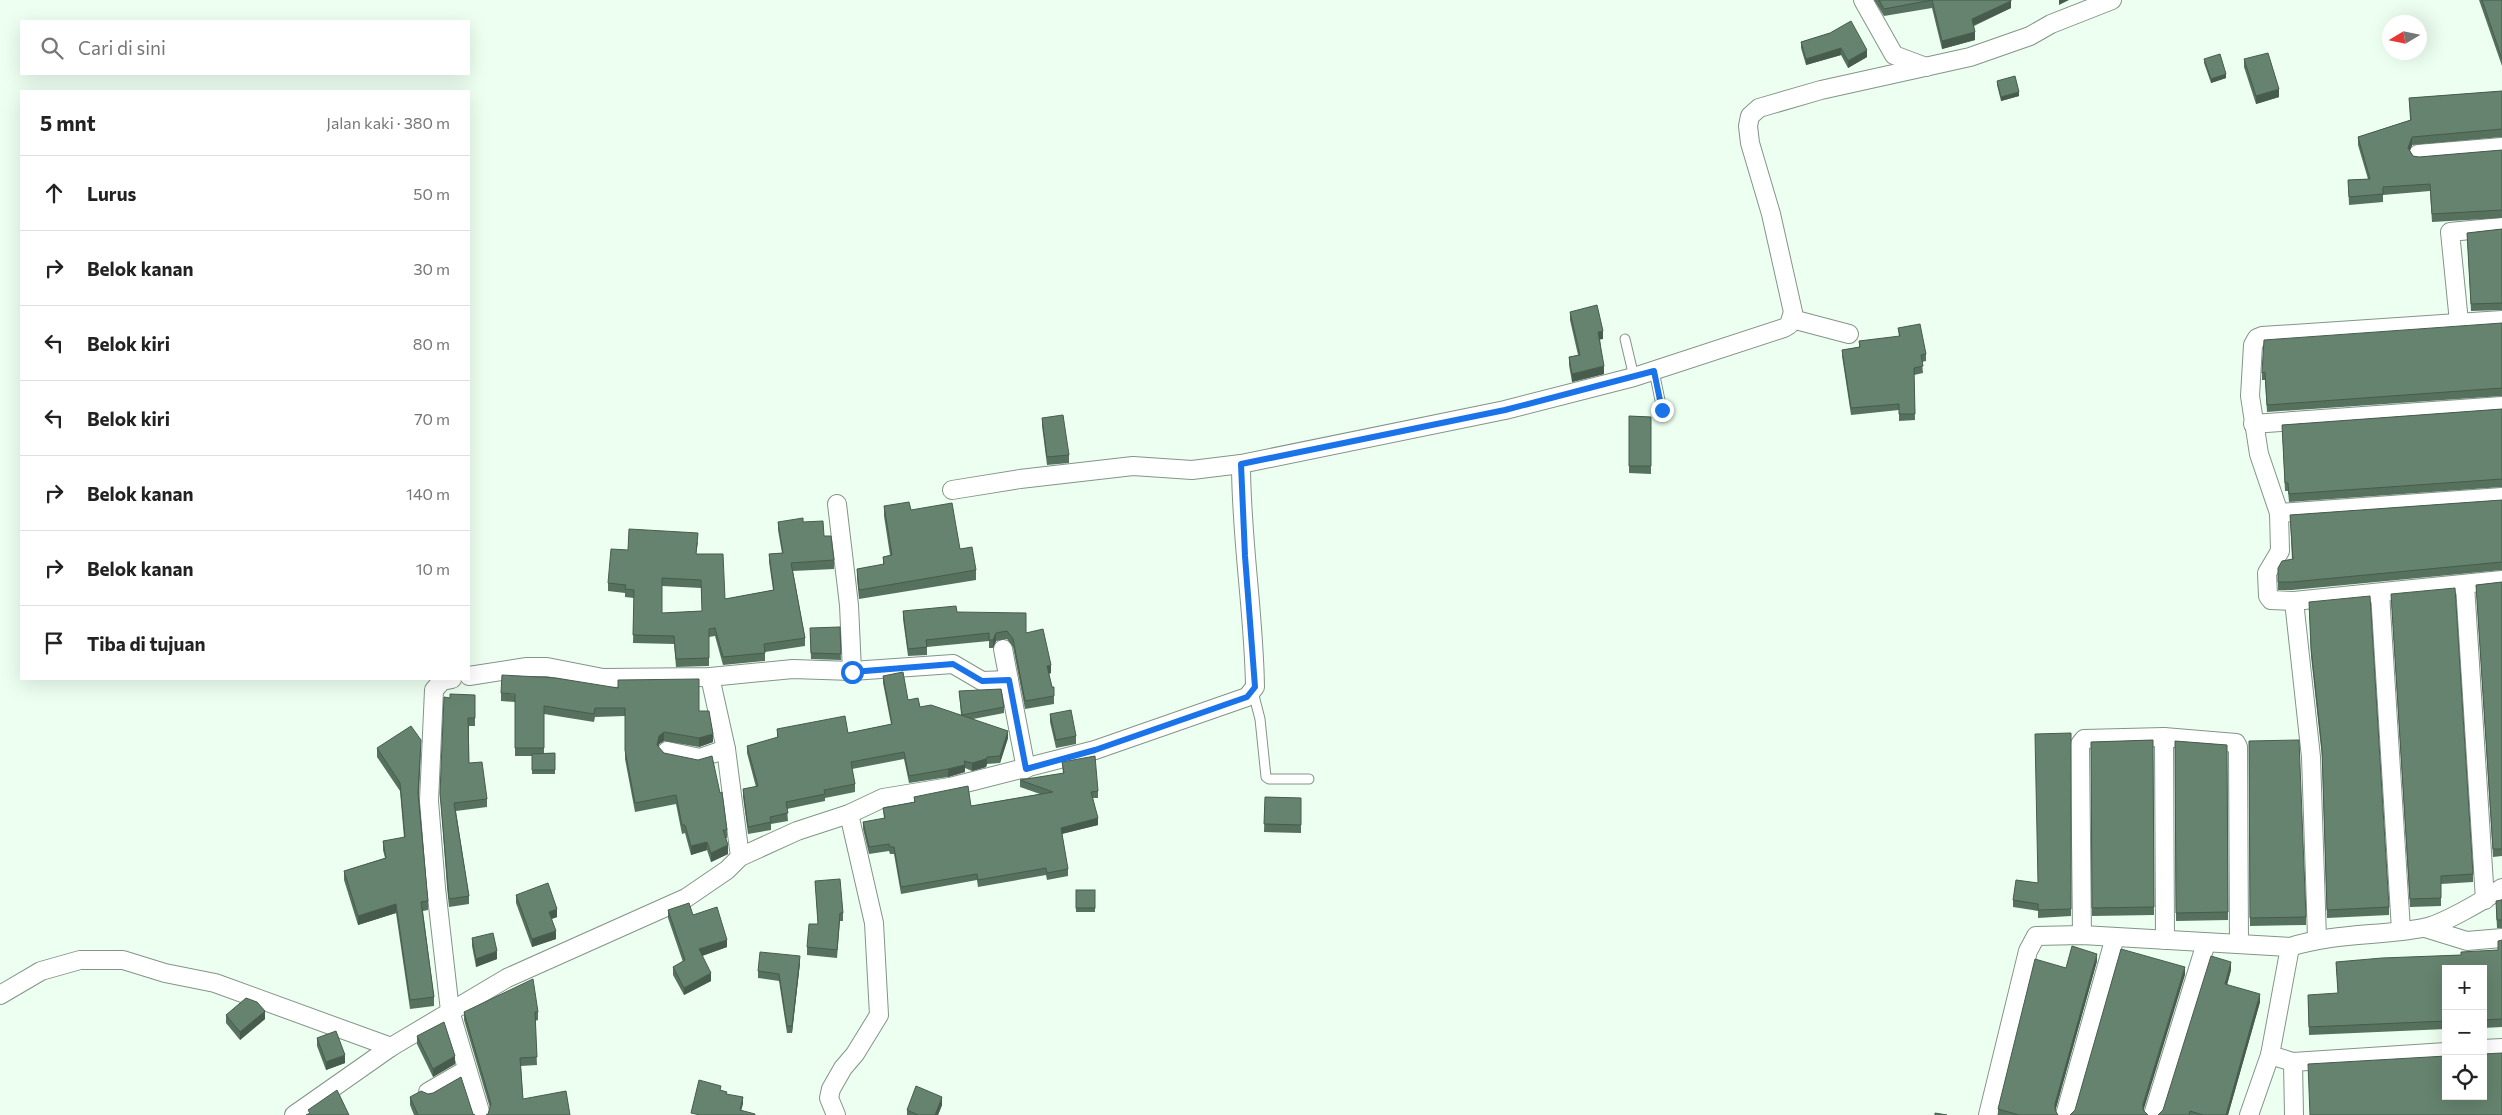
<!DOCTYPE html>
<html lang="id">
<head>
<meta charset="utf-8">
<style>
	:root { --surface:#fff; --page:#f6f6f6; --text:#222; --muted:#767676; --line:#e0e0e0 }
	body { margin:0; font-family:Commissioner,sans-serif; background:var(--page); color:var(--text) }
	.controls { position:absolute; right:15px; bottom:15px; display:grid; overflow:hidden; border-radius:0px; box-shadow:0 5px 20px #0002 }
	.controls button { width:45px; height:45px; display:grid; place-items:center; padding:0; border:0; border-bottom:1px solid var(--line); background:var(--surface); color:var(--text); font:25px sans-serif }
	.compass { position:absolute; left:2382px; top:15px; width:45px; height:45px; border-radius:50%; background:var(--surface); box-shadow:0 5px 20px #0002; rotate:260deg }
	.stop { position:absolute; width:15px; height:15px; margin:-11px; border:4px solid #1a73e8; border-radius:50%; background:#fff }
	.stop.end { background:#1a73e8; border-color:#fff; box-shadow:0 1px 5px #0008 }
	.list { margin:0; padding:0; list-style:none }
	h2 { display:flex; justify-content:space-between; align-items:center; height:65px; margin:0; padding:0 20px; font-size:21px }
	h2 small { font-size:16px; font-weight:400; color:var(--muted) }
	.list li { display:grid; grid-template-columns:32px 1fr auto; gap:15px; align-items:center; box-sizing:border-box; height:75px; padding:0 20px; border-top:1px solid var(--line) }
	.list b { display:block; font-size:19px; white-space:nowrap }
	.list em { font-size:16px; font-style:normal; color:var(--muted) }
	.icon { flex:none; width:28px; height:28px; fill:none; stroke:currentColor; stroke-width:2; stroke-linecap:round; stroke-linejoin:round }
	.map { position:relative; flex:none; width:2502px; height:1115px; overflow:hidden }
	.search { position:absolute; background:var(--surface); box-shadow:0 5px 20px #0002; left:20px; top:20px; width:450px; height:55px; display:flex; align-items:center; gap:12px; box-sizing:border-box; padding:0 18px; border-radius:0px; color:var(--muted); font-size:19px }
	.panel { position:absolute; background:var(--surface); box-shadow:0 5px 20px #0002; left:20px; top:90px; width:450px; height:590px; border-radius:0px }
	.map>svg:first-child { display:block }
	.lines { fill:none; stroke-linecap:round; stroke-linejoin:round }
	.lane-casing { stroke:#839488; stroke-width:11 }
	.street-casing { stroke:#839488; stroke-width:20 }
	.lane { stroke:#fff; stroke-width:9 }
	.street { stroke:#fff; stroke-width:18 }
	.wall { fill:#57715f; fill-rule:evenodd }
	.shaded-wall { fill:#475c4d }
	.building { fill:#65836e; stroke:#475c4d; fill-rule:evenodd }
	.route { stroke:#1a73e8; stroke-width:6 }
</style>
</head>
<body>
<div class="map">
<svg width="2502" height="1115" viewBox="0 0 2502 1115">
	<rect width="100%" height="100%" fill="#ecfff1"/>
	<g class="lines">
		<defs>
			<g id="lane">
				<polyline points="1625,339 1634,377"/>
				<polyline points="1654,371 1662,410"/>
				<polyline points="1253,692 1260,719 1266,777 1269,779 1309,779"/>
			</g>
			<g id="street">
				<polyline points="1863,0 1894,55 1926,67"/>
				<polyline points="2418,154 2502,147"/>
				<polyline points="1792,319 1849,334"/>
				<polyline points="2502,320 2262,336 2257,338 2253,345 2250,396 2259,454 2279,513 2280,551 2267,573 2268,596 2271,600 2294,601 2502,580"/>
				<polyline points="2459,322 2450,232 2502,227"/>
				<polyline points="2253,424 2502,406"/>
				<polyline points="952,490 1020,479 1133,466 1192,470 1241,464"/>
				<polyline points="837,504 849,605 852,671"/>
				<polyline points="2279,513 2502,497"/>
				<polyline points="2465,585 2485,900"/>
				<polyline points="2380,593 2401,930"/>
				<polyline points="2294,601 2311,757 2317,938"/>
				<polyline points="1003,649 1026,769"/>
				<polyline points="469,676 527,667 547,667 603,678 710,677 793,669 852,671 953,664 982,681 1009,680"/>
				<polyline points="710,677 726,749 740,857"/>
				<polyline points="452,679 442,681 434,690 429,801 436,888 450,1011 481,1115"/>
				<polyline points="2164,737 2165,940"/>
				<polyline points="667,751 700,758 726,749"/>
				<polyline points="2425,928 2467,941 2502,938"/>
				<polyline points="2082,935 2080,744 2084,739 2164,737 2236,743 2238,747 2239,944"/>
				<polyline points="2290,947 2270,1055 2293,1062 2294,1115"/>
				<polyline points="0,995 41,971 80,960 123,960 165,973 215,983 391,1047"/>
				<polyline points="2483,1049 2502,1048"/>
				<polyline points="2293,1062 2446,1052"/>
				<polyline points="428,1092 466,1070"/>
				<path d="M294,1115L391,1047L507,978L686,898L727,870L740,857L797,831L849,814L883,798L950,787L1095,750L1247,697L1255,687C1254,613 1241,539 1241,464L1505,410L1634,377L1784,328L1789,325L1793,312L1771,214L1750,143L1748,126L1750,116L1759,108L1821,90L1970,57L2030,36L2051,24L2112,0"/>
				<polyline points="836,1115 829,1098 831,1089 843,1068 855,1054 879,1015 874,923 849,814"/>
				<path d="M1988,1115L2028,951L2036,936L2082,935L2290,947C2334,933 2379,936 2423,928C2442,925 2486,899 2502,888"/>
				<polyline points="2065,1115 2115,937"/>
				<polyline points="2153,1115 2206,943"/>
				<polyline points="2249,1115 2270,1055"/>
			</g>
		</defs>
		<use href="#lane" class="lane-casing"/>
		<use href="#street" class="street-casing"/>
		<use href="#lane" class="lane"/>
		<use href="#street" class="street"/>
	</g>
	<g class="wall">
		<polygon points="1874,0 2011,0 2011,8 1974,26 1975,40 1942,49 1932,8 1884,16"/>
		<polygon points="2479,0 2502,0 2502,66"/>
		<polygon points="1830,33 1867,57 1848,68 1841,55 1806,65 1801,48 1801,42"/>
		<polygon points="2204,59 2226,78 2211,83 2204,63"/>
		<polygon points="2244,59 2279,97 2256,104 2244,67"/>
		<polygon points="1997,81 2019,96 2001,101 1997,85"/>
		<polygon points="2502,91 2502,137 2412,145 2410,151 2413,156 2419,157 2502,150 2502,218 2432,222 2430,191 2383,195 2383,202 2349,205 2348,180 2368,179 2358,145 2358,137 2410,120 2409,98"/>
		<polygon points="2502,229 2502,310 2471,311 2467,233"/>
		<polygon points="1570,312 1603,339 1600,339 1604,374 1572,382 1569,365 1569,357 1578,355 1570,320"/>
		<polygon points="2502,323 2502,396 2267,412 2265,380 2262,380 2262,373"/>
		<polygon points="1898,328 1926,354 1926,361 1922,362 1923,373 1914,375 1915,420 1899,421 1899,410 1851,415 1842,356 1842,350 1859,347 1859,341 1899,337"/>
		<polygon points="2502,409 2502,487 2289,502 2288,491 2285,491 2282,425"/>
		<polygon points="1629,416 1651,417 1651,474 1629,473"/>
		<polygon points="1042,418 1069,455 1069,463 1047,465 1042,426"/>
		<polygon points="2502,500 2502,570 2292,590 2278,590 2278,568 2292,560 2290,515"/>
		<polygon points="884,506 911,510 960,549 976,570 976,580 859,599 857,578 857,569 883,565 883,557 890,555 884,516"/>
		<path d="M778,522H803L824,536L834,560V569L793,571L805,638V646L765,652V661L723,665L715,636L709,637V666L676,667L674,644L633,643L634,598L625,597V593L608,591V583L628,550L698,542L696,554L725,599L773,590L769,562V554L782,553L778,530ZM662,586L701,588L702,611L662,613Z"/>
		<polygon points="2502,582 2502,856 2493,857 2476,585"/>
		<polygon points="2391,594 2473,874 2473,882 2441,884 2441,906 2410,907"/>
		<polygon points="2309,602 2389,907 2389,915 2327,918 2322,757 2311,656"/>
		<polygon points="903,611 957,612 1026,633 1051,673 1049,674 1054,695 1054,704 1025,709 1013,647 1007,639 996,641 993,648 989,648 989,641 927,647 927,655 908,656 903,619"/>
		<polygon points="840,627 841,660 811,659 810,634"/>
		<polygon points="883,676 908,700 920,707 961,715 959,691 1004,707 1004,713 973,719 1008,738 1000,763 987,764 986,767 972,771 965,768 965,772 948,777 909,783 904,759 852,769 855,784 855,792 825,798 825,801 787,809 788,821 771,824 771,830 748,834 743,797 743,789 756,787 747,753 747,746 777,738 777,729 848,733 891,724 883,683"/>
		<polygon points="501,693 699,711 713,742 699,747 664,741 659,744 658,747 727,830 727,838 726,838 728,854 711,862 707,850 691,855 685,833 682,834 676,804 635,812 625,759 625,716 595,717 594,722 544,714 544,753 555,753 555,774 532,774 532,756 515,756 515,702 501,701"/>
		<polygon points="475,695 475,726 469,726 469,763 487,799 487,807 456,811 469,896 469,904 449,907 447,887 440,793 450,698"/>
		<polygon points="1050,714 1076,736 1076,744 1056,748 1050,722"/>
		<polygon points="2071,733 2071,916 2038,918 2038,911 2013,907 2013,900 2038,883"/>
		<polygon points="2153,740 2154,915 2092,916 2091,742"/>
		<polygon points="2175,741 2227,745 2228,920 2176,921"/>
		<polygon points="2249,741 2306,917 2306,925 2250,926"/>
		<polygon points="377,748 421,749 419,796 428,901 428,910 423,911 434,997 434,1006 410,1009 396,913 358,925 344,880 344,871 385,858 383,850 383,841 404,838 400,791 377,757"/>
		<polygon points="1062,762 1098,791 1098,798 1093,798 1098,825 1062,834 1068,869 1068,876 1047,880 1046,875 978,887 977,880 901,894 894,854 890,854 889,851 869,854 863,829 863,822 884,819 883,808 914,802 914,797 971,806 1040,794 1020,787 1020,780 1063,774"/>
		<polygon points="1265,797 1301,798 1301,833 1264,832"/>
		<polygon points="815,881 843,913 843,921 840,921 837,958 807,955 807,947 818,924"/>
		<rect x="1076" y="890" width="19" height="22"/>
		<polygon points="516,895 557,917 551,919 556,939 532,947 516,903"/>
		<polygon points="2502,900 2502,928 2497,928 2496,909"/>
		<polygon points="668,910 693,915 727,947 702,956 711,981 684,995 673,975 673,967 683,962 668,918"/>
		<polygon points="472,938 497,959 476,967 472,946"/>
		<polygon points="2502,940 2502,1027 2483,1028 2483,969 2446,969 2446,1029 2309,1035 2308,1003 2338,993 2336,962 2461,955 2498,950"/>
		<polygon points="2097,961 2055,1111 2058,1115 1998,1115 1998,1109 2066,968"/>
		<polygon points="800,963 792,1033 787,1033 779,981 758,978 758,971"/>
		<polygon points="2231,970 2227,985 2260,1002 2228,1115 2158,1115 2163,1110"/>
		<polygon points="464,1012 538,1012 538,1020 535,1021 537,1065 521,1066 523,1099 488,1114 490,1108 464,1020"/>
		<polygon points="226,1015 265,1019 240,1040 226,1023"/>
		<polygon points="417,1036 455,1064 433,1077 417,1044"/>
		<polygon points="317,1038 345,1063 326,1070 317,1046"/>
		<polygon points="410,1097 473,1114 475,1115 414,1115 410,1105"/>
		<polygon points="942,1105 938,1115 907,1115 907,1110"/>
	</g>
	<g class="shaded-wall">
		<polygon points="2059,0 2069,0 2059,5"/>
		<polygon points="2011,1 2011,8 1972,26 1972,19"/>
		<polygon points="1975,32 1975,40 1942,49 1942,41"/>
		<polygon points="1841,48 1841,55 1806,65 1806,59"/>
		<polygon points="1867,50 1867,57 1848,68 1848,61"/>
		<polygon points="2226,74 2226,78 2211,83 2211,79"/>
		<polygon points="2279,89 2279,97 2256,104 2256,96"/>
		<polygon points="2019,92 2019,96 2001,101 2001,97"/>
		<polygon points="2412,137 2412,145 2408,155 2408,148"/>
		<polygon points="1603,331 1603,339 1598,340 1598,332"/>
		<polygon points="1604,366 1604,374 1572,382 1572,374"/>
		<polygon points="996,633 996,641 993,648 993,640"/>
		<polygon points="1051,665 1051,673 1047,674 1047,666"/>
		<polygon points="1008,731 1008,738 1000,763 1000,756"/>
		<polygon points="664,732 664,741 659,744 657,754 657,745 659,736"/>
		<polygon points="713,734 713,742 699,747 699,738"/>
		<polygon points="987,757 987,764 986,767 972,771 972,763"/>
		<polygon points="965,765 965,772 948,777 948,769"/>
		<polygon points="1098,818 1098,825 1061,834 1061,828"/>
		<polygon points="707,842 707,850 691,855 691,846"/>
		<polygon points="728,845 728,854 711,862 711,853"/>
		<polygon points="396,904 396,913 358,925 358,916"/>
		<polygon points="557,909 557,917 549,920 549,912"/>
		<polygon points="556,931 556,939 532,947 532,939"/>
		<polygon points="727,940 727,947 699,957 699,949"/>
		<polygon points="497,951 497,959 476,967 476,959"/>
		<polygon points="2097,954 2097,961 2055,1112 2055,1104"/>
		<polygon points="800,956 800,963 792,1033 792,1026"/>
		<polygon points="2231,962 2231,970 2225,992 2225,984"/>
		<polygon points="2185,967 2185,975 2143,1112 2143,1104"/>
		<polygon points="711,973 711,981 684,995 684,988"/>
		<polygon points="2260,994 2260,1002 2228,1115 2226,1115"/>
		<polygon points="265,1011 265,1019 240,1040 240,1032"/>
		<polygon points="345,1055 345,1063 326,1070 326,1062"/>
		<polygon points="455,1056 455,1064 433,1077 433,1069"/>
		<polygon points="743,1097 743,1104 740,1115 740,1110"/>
		<polygon points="942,1097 942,1105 938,1115 935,1115"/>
	</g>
	<g class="building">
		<polygon points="1879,0 2011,0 2011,1 1972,19 1975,32 1942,41 1932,0 1884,9"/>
		<polygon points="2482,0 2502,0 2502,59"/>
		<polygon points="1851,21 1867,50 1848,61 1841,48 1806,59 1801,42 1830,33"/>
		<polygon points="2268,53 2279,89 2256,96 2244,59"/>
		<polygon points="2220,54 2226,74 2211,79 2204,59"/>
		<polygon points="2015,76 2019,92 2001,97 1997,81"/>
		<polygon points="2502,91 2502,129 2412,137 2408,148 2413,156 2419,157 2502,150 2502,210 2432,214 2430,184 2383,187 2383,194 2349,197 2348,180 2370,179 2358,137 2411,120 2409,98"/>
		<polygon points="2502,229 2502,303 2471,304 2467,233"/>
		<polygon points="1597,305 1603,331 1598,332 1604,366 1572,374 1569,357 1580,355 1570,312"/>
		<polygon points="2502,323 2502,388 2267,405 2265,372 2262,373 2264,340"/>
		<polygon points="1920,324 1926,354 1921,355 1923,366 1914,368 1915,414 1899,414 1899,404 1851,408 1842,350 1860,347 1859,341 1900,336 1898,328"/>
		<polygon points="2502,409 2502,479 2289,494 2288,483 2285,483 2282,425"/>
		<polygon points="1063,415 1069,455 1047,457 1042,418"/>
		<polygon points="1629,416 1651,417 1651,466 1629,466"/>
		<polygon points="2502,500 2502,562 2292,582 2278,582 2278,568 2282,561 2293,559 2290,515"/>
		<polygon points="909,502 911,510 952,503 960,549 972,547 976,570 859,590 857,569 884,564 883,557 892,555 884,506"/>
		<path d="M803,518V522L823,521L824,536H831L834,560L791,563L805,638L764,644L765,653L723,657L715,628L709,629V658L676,659L674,636L633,635L634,590L625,589L626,585L608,583L611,549L628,550L629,529L698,533L696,554H723L725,599L774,590L769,554L783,553L778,522ZM662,578L701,580L702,611L662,613Z"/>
		<polygon points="2502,582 2502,849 2493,849 2476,585"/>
		<polygon points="2455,588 2473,874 2441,876 2441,898 2410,899 2391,594"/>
		<polygon points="2370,596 2389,907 2327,910 2322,749 2311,648 2309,602"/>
		<polygon points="956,606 957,612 1026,613 1026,633 1043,629 1051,665 1047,666 1052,687 1054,687 1054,696 1025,701 1013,639 1007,631 996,633 993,640 989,640 989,633 926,640 927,647 908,649 903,611"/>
		<polygon points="840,627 841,654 811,653 810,628"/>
		<polygon points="903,672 908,700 918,698 920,707 931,705 1008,731 1000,756 987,757 986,759 972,763 964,761 965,765 948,769 909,776 904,752 851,762 855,784 824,790 825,794 786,802 788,813 770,817 771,822 748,827 743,789 758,786 747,746 778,737 777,729 845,716 848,733 892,724 883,676"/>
		<polygon points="502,675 556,678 618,688 618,680 699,679 699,711 709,711 713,734 699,738 664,732 659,736 657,745 664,753 698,760 712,756 720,793 722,792 727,830 723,830 728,845 711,853 707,842 691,846 685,825 682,825 676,795 635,803 625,750 625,708 595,708 594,714 544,706 544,748 515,748 515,694 501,693"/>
		<polygon points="1001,689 1004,707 962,715 959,691"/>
		<polygon points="450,694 475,695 475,718 468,718 469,763 482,762 487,799 454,803 469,896 449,899 440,793 444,697 450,698"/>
		<polygon points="1071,710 1076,736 1056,740 1050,714"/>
		<polygon points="411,726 421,740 418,793 428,901 421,902 434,997 410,1000 396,904 358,916 344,871 386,858 383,841 405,837 400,783 377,748"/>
		<polygon points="2071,733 2071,909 2038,910 2038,904 2013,900 2016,880 2038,883 2035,734"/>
		<polygon points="2153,740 2154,907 2092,908 2091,742"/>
		<polygon points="2299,740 2306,917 2250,918 2249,741"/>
		<polygon points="2175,741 2227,745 2228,912 2176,913"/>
		<polygon points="555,753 555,770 532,770 532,754"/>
		<polygon points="1095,756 1098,791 1091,792 1098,818 1061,828 1068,869 1047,873 1046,868 978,880 977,874 901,887 894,847 890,847 889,844 869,847 863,822 885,818 883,808 915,802 914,797 968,786 971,806 1053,792 1020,780 1064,773 1062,762"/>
		<polygon points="1265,797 1301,798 1301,825 1264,824"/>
		<polygon points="840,879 843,913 840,913 837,950 807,947 809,924 818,924 815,881"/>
		<polygon points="548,883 557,909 549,912 556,931 532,939 516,895"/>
		<rect x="1076" y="890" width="19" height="18"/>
		<polygon points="2502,900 2502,920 2497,920 2496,901"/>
		<polygon points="689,903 693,915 717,907 727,940 699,949 711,973 684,988 673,967 685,960 668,910"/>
		<polygon points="493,933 497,951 476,959 472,938"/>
		<polygon points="2502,940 2502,1019 2483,1020 2483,969 2446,969 2446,1021 2309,1027 2308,995 2338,993 2336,962 2382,958 2461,955 2461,952 2498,950 2498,941"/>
		<polygon points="2072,946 2097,954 2055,1104 2055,1110 2058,1115 2019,1115 1998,1109 2035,959 2066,968"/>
		<polygon points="2121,949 2185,967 2143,1104 2143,1110 2148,1115 2070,1115 2075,1110"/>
		<polygon points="760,952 800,956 792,1026 787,1026 779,974 758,971"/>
		<polygon points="2211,956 2231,962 2225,984 2260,994 2226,1115 2203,1115 2190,1111 2189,1115 2158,1115 2163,1110"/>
		<polygon points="533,979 538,1012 535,1012 537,1057 520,1058 523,1099 566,1091 570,1115 486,1115 488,1114 491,1104 464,1012"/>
		<polygon points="246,998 257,1002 265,1011 240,1032 226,1015"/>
		<polygon points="444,1022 455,1056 433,1069 417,1036"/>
		<polygon points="336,1031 345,1055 326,1062 317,1038"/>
		<polygon points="2502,1053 2502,1115 2310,1115 2308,1064 2446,1056 2446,1096 2483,1096 2483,1054"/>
		<polygon points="461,1077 473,1114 475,1115 418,1115 410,1097 421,1091 428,1094 433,1093"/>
		<polygon points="699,1080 721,1086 720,1090 727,1092 726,1094 743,1097 740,1110 755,1114 755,1115 700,1115 691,1113"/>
		<polygon points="916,1086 942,1097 935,1115 918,1115 907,1110"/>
		<polygon points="337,1090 349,1115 306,1115 310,1113 308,1110"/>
		<polygon points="1935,1113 1947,1115 1935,1115"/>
	</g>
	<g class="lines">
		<polyline class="route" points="852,672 953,664 982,681 1009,680 1026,769 1095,750 1247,697 1255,687 1245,556 1241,464 1505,410 1654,371 1662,410"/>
	</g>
</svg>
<div class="controls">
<button>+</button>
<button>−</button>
<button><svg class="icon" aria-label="locate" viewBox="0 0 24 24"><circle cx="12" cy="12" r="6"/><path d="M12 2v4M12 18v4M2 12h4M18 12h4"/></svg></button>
</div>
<svg class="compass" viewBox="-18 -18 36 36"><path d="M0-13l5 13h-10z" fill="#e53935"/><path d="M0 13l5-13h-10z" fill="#767676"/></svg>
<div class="stop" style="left:852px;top:672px"></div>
<div class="stop end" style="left:1662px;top:410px"></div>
<div class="search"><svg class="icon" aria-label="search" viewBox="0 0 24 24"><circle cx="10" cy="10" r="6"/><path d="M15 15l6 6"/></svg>Cari di sini</div>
<section class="panel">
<h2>5 mnt<small>Jalan kaki · 380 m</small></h2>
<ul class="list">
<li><svg class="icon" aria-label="ahead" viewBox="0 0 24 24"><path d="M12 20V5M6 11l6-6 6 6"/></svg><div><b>Lurus</b></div><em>50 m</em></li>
<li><svg class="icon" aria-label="right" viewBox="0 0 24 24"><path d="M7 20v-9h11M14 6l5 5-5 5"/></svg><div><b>Belok kanan</b></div><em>30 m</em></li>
<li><svg class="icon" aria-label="left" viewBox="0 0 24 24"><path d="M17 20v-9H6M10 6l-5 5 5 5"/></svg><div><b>Belok kiri</b></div><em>80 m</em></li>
<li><svg class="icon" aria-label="left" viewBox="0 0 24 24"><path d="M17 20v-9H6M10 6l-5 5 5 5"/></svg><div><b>Belok kiri</b></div><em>70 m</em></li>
<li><svg class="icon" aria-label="right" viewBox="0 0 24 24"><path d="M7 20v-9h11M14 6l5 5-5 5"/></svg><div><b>Belok kanan</b></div><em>140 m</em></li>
<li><svg class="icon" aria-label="right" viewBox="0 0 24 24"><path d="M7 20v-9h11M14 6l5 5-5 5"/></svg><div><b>Belok kanan</b></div><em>10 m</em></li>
<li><svg class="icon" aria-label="arrive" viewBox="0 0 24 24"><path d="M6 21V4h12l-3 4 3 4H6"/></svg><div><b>Tiba di tujuan</b></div></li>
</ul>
</section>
</div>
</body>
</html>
